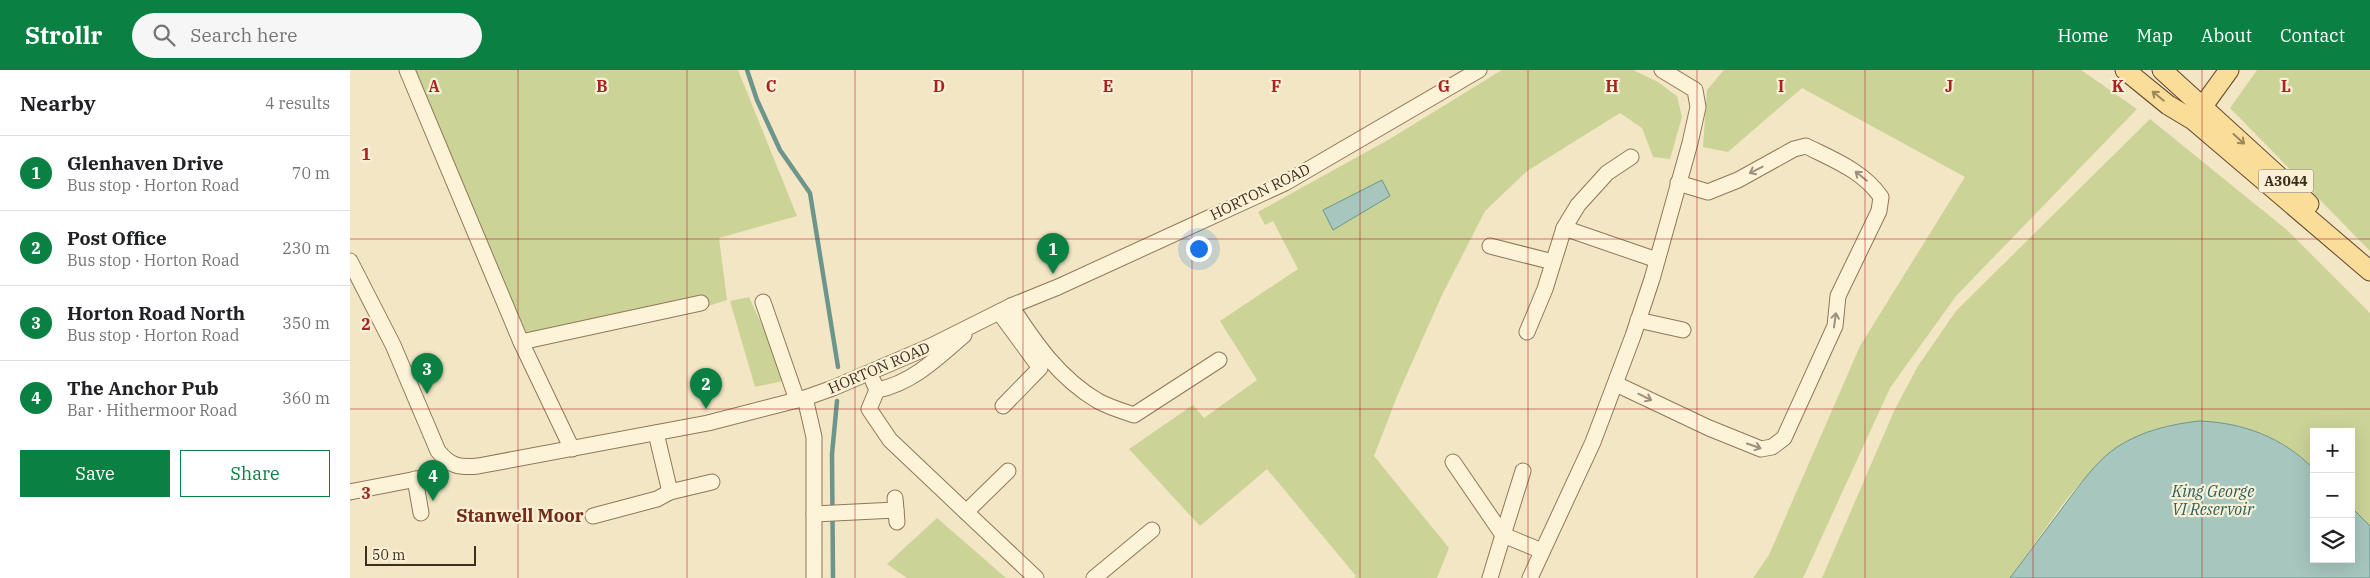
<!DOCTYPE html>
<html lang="en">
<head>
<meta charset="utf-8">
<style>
	:root { --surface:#fff; --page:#f6f6f6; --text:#202124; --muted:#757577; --line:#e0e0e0; --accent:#0b8043 }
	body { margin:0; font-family:"IBM Plex Serif",serif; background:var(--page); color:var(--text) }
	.controls { position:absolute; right:15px; bottom:15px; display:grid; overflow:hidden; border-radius:0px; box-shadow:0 5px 20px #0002 }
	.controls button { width:45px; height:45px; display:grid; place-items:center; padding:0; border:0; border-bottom:1px solid var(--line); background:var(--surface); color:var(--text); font:25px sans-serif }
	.scale { position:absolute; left:15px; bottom:12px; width:111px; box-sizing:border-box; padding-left:5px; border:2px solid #3f2e1e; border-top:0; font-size:14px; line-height:18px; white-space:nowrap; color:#3f2e1e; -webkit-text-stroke:4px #f9f0d5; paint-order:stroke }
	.you { position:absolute; left:848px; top:178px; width:18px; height:18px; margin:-12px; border:4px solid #fff; border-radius:50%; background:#1a73e8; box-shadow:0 0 0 8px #1a73e833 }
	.badge { display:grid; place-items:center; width:32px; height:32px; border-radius:50%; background:var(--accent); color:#fff; font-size:16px; font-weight:700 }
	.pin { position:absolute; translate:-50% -41px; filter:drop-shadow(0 1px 2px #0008) }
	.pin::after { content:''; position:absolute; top:26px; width:18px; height:15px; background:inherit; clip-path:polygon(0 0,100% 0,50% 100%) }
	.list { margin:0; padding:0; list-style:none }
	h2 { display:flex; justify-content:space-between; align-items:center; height:65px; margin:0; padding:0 20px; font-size:21px }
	h2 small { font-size:16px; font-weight:400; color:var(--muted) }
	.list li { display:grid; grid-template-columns:32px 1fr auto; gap:15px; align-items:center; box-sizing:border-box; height:75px; padding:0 20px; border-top:1px solid var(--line) }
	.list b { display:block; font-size:19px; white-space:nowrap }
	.list p { margin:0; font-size:16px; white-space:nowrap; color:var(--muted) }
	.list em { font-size:16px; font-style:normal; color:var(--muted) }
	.actions { display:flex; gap:10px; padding:15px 20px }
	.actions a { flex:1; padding:11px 0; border:1px solid var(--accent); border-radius:0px; text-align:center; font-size:18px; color:var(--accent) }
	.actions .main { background:var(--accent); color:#fff }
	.icon { flex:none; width:28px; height:28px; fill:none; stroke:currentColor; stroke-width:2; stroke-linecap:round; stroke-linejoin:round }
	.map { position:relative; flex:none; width:2020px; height:508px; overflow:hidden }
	header { display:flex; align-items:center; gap:30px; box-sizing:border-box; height:70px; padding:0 25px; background:var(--accent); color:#fff }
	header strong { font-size:24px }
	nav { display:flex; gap:28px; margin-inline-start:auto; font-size:18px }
	.search { width:350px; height:45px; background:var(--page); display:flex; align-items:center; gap:12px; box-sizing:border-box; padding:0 18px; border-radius:28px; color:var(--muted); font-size:19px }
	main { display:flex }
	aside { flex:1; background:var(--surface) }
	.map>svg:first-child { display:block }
	.green { fill:#cbd397 }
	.water { fill:#a7c6bd; stroke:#6c968c }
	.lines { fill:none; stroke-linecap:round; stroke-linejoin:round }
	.stream { stroke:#6c968c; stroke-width:4.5 }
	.minor-casing { stroke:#917758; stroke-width:17 }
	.major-casing { stroke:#5e452c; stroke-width:21 }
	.minor { stroke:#fcf3d9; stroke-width:15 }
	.major { stroke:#fadd99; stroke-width:19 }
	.oneway { stroke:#9c865c }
	.oneway2 { stroke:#9e907c }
	.grid { fill:none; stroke:#a72221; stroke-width:1; stroke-opacity:0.55 }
	.labels { text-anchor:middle; stroke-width:4.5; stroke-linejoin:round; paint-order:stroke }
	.shield { fill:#f9f0d5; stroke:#776855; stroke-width:1 }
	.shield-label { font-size:14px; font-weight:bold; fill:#3f2e1e }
	.street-label { font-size:15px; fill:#3f2e1e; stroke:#f9f0d5 }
	.water-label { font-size:16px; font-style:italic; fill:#2b605e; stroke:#f9f0d5 }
	.quarter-label { font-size:18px; font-weight:bold; fill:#712c18; stroke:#f9f0d5 }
	.grid-label { font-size:16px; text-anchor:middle; font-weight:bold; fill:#a72221; stroke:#f9f0d5; stroke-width:4.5; stroke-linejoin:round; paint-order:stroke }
</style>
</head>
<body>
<header>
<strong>Strollr</strong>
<div class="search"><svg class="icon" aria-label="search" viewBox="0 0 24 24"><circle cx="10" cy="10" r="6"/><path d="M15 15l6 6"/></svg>Search here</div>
<nav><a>Home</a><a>Map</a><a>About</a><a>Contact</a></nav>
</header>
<main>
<aside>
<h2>Nearby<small>4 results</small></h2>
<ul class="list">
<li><span class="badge">1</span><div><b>Glenhaven Drive</b><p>Bus stop · Horton Road</p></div><em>70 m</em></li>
<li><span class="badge">2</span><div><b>Post Office</b><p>Bus stop · Horton Road</p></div><em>230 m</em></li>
<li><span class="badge">3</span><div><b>Horton Road North</b><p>Bus stop · Horton Road</p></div><em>350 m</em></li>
<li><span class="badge">4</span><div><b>The Anchor Pub</b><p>Bar · Hithermoor Road</p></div><em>360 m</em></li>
</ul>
<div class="actions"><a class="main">Save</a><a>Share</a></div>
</aside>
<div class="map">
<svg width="2020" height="508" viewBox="0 0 2020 508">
	<rect width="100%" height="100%" fill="#f3e6c5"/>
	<g class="green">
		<polygon points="62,0 388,0 447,146 369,168 377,230 361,235 173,265"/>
		<polygon points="1152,0 1283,0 1308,12 1327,26 1332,47 1320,89 1303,87 1292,58 1270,43 1177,101 1135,141 1092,225 1048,324 1024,386 1099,478 1087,508 1004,508 1006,506 917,399 850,456 779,379 843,335 854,348 907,310 870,251 948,199 923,151 915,155 908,142 1038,70"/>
		<polygon points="1374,0 1731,0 1787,39 1606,226 1540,318 1453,508 1403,508 1419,485 1510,276 1615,107 1452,18 1378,82 1353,77 1357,20"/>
		<polygon points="1907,0 2020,0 2020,181 1880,38"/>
		<path d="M1800,49L1937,160L2020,243V456L2001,437V362H1964V399C1938,373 1907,357 1870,353C1760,341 1717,432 1660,508H1472L1545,339L1568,296L1606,241Z"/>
		<polygon points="399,227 437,310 405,317 380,231"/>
		<polygon points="587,448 656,508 557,508 537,494"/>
	</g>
	<g class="water">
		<polygon points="1032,110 1040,126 983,160 973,140"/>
		<path d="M1850,351C1894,353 1932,367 1964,399V489H2001V437L2020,456V508H1660C1678,484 1695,461 1713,437C1729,416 1745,392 1767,377C1792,361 1820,354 1850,351Z"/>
	</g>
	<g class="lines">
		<g class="stream">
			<polyline points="397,0 407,30 430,80 460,123 488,297"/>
			<polyline points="483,508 482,384 487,331"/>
		</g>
		<defs>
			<g id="minor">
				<polyline points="57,0 171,272 222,379"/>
				<polyline points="1214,158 1307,190"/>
				<polyline points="1140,176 1203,192"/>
				<path d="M0,191L43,275L88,381C100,396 109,398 128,396L358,353L455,328L483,318L581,276L661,236L708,217L935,113L1129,0"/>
				<polyline points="413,232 447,330"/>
				<path d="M661,236C685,273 709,308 748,331C759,337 772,341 784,345L869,290"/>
				<polyline points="649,242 690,298 653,336"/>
				<polyline points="1288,250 1333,260"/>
				<polyline points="1177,262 1195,219 1214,158 1228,135 1257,103 1281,87"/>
				<polyline points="171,272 351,233"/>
				<path d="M523,311L527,320C561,314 589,287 614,265"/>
				<path d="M1266,314L1359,358L1411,379L1422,377L1434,368L1485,256L1488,226L1529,141L1531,127C1513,101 1484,90 1456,76L1444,79L1388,110L1358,122L1328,113"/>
				<polyline points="527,320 519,339 540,370 616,442 658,401"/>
				<polyline points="455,328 464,367 464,508"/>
				<polyline points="306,363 320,422 362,412"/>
				<polyline points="1103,392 1153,465"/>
				<polyline points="65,409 71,443"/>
				<polyline points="0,422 77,407 96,392"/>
				<polyline points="545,428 547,452"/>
				<polyline points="616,442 686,508"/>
				<polyline points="464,444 546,440"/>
				<polyline points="243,446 307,429 320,422"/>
				<polyline points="1153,465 1173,401"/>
				<polyline points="744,508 802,460"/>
				<polyline points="1140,508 1153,465 1192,481"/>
				<polyline points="1180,508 1243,372 1283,266 1302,209 1340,73 1348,37 1345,20 1312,0"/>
			</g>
			<g id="major">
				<polyline points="1775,0 1818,35 1843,50 2020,201"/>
				<polyline points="1812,0 1959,134"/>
				<polyline points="1845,47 1879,0"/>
			</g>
		</defs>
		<use href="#minor" class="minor-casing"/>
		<use href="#major" class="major-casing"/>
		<use href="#minor" class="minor"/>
		<use href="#major" class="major"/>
	</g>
	<defs><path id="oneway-shaft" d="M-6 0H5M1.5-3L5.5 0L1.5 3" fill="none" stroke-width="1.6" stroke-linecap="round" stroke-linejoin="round" transform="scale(1.25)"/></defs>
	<g class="oneway">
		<use href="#oneway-shaft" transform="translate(1808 26) rotate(-141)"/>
		<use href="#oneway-shaft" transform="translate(1889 69) rotate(42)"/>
	</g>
	<g class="oneway2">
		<use href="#oneway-shaft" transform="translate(1406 100) rotate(153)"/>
		<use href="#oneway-shaft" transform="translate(1511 106) rotate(-141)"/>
		<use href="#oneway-shaft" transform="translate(1485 250) rotate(-82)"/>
		<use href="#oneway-shaft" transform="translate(1295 327) rotate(26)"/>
		<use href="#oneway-shaft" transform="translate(1404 376) rotate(19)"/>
	</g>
	<path class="grid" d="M168,0V508M337,0V508M505,0V508M673,0V508M842,0V508M1010,0V508M1178,0V508M1347,0V508M1515,0V508M1683,0V508M1852,0V508M0,169H2020M0,339H2020"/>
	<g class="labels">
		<rect class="shield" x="1908.5" y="99.5" width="55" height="23" rx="4"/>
		<g class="shield-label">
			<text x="1936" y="116">A3044</text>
		</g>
		<g class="street-label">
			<text transform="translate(910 122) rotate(-26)" y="5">HORTON ROAD</text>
			<text transform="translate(529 298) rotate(-23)" y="5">HORTON ROAD</text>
		</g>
		<g class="water-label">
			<text x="1863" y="427">King George<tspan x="1863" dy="18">VI Reservoir</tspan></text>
		</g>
		<g class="quarter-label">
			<text x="170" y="452">Stanwell Moor</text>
		</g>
	</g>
	<g class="grid-label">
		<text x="84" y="22">A</text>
		<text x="252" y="22">B</text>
		<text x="421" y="22">C</text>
		<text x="589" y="22">D</text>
		<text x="758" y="22">E</text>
		<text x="926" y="22">F</text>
		<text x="1094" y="22">G</text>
		<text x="1262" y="22">H</text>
		<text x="1431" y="22">I</text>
		<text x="1599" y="22">J</text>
		<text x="1768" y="22">K</text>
		<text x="1936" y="22">L</text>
		<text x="16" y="90">1</text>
		<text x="16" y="260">2</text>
		<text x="16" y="429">3</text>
	</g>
</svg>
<div class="controls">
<button>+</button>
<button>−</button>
<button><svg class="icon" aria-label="layers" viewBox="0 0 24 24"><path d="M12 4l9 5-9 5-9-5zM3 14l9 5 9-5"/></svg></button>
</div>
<div class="scale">50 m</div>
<div class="you"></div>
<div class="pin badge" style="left:703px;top:204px">1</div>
<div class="pin badge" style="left:356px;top:339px">2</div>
<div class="pin badge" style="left:77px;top:324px">3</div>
<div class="pin badge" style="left:83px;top:431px">4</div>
</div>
</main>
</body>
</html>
